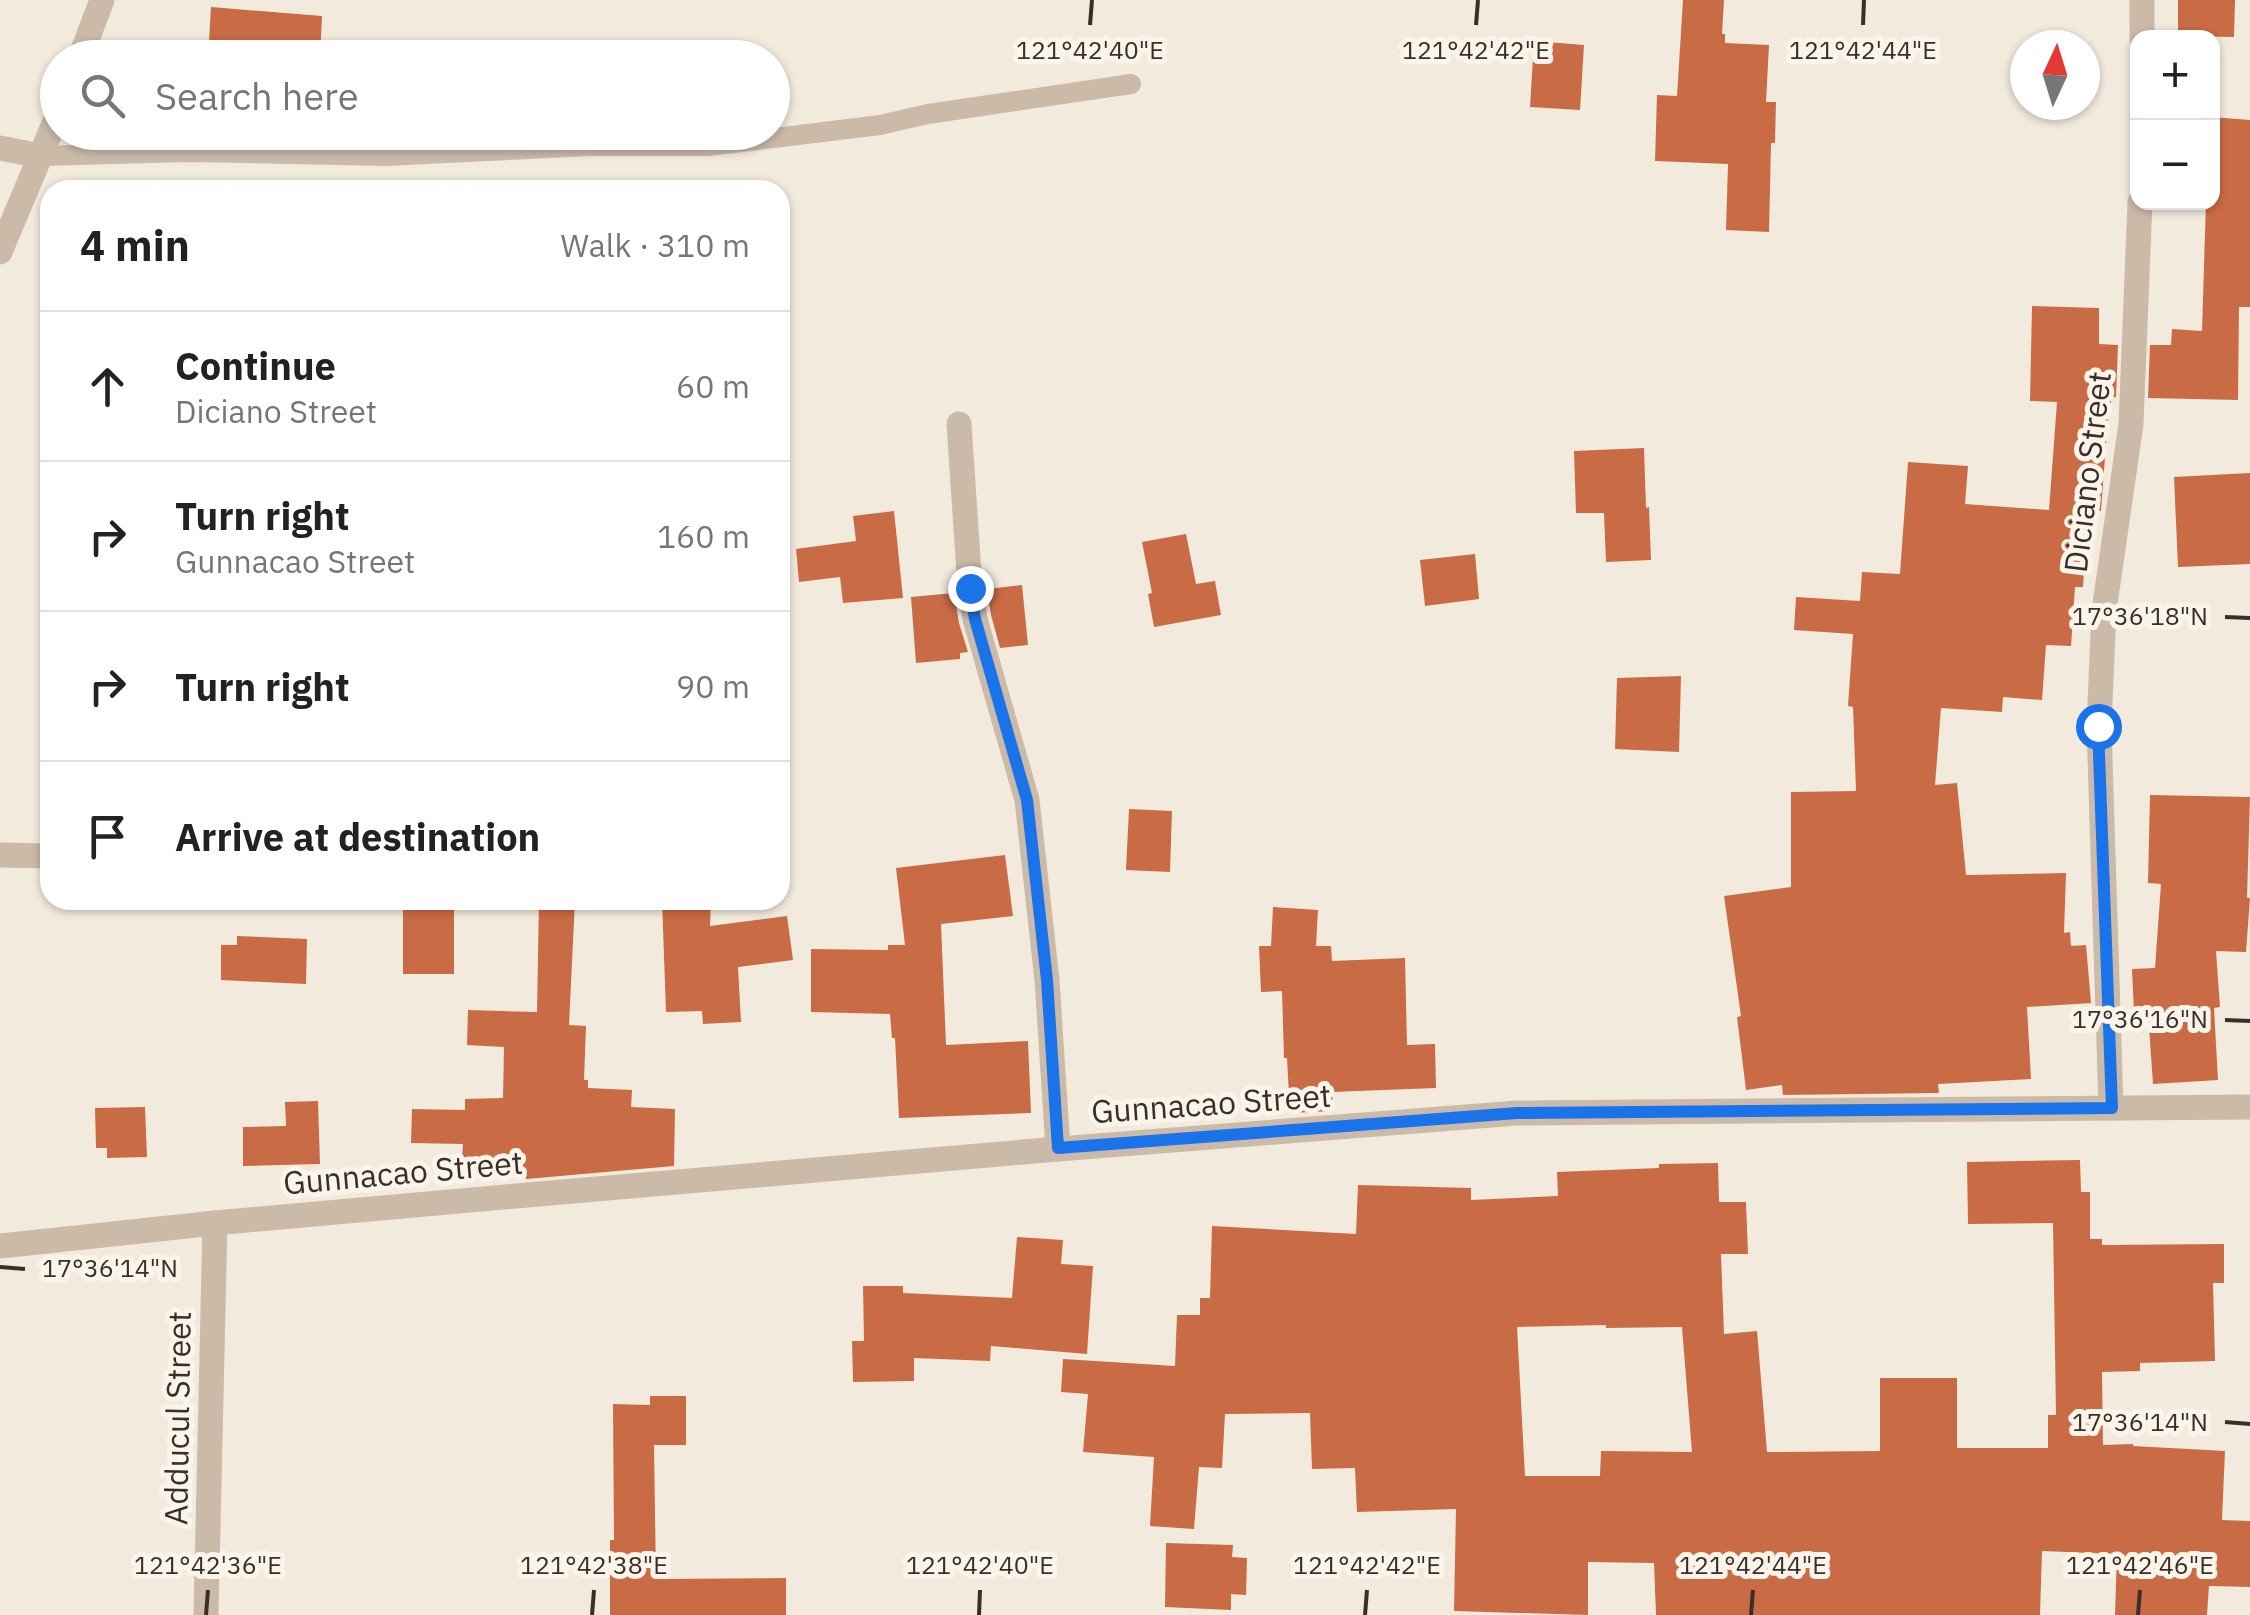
<!DOCTYPE html>
<html lang="en">
<head>
<meta charset="utf-8">
<style>
	:root { --surface:#fff; --page:#f6f6f6; --text:#222; --muted:#767676; --line:#e0e0e0 }
	body { margin:0; font-family:"IBM Plex Sans",sans-serif; background:var(--page); color:var(--text) }
	.controls { position:absolute; right:30px; top:30px; display:grid; overflow:hidden; border-radius:20px; box-shadow:0 2px 8px #0004 }
	.controls button { width:90px; height:90px; display:grid; place-items:center; padding:0; border:0; border-bottom:2px solid var(--line); background:var(--surface); color:var(--text); font:50px sans-serif }
	.compass { position:absolute; left:2010px; top:30px; width:90px; height:90px; border-radius:50%; background:var(--surface); box-shadow:0 2px 8px #0004; rotate:4deg }
	.stop { position:absolute; width:30px; height:30px; margin:-22px; border:8px solid #1a73e8; border-radius:50%; background:#fff }
	.stop.end { background:#1a73e8; border-color:#fff; box-shadow:0 2px 10px #0008 }
	.list { margin:0; padding:0; list-style:none }
	h2 { display:flex; justify-content:space-between; align-items:center; height:130px; margin:0; padding:0 40px; font-size:42px }
	h2 small { font-size:32px; font-weight:400; color:var(--muted) }
	.list li { display:grid; grid-template-columns:65px 1fr auto; gap:30px; align-items:center; box-sizing:border-box; height:150px; padding:0 40px; border-top:2px solid var(--line) }
	.list b { display:block; font-size:38px; white-space:nowrap }
	.list p { margin:0; font-size:32px; white-space:nowrap; color:var(--muted) }
	.list em { font-size:32px; font-style:normal; color:var(--muted) }
	.icon { flex:none; width:55px; height:55px; fill:none; stroke:currentColor; stroke-width:2; stroke-linecap:round; stroke-linejoin:round }
	.map { position:relative; flex:none; width:2250px; height:1615px; overflow:hidden }
	.search { position:absolute; background:var(--surface); box-shadow:0 2px 8px #0004; left:40px; top:40px; width:750px; height:110px; display:flex; align-items:center; gap:25px; box-sizing:border-box; padding:0 35px; border-radius:55px; color:var(--muted); font-size:38px }
	.panel { position:absolute; background:var(--surface); box-shadow:0 2px 8px #0004; left:40px; top:180px; width:750px; height:730px; border-radius:30px }
	.map>svg:first-child { display:block }
	.building { fill:#c96c46; fill-rule:evenodd }
	.lines { fill:none; stroke-linecap:round; stroke-linejoin:round }
	.service { stroke:#ccbaa9; stroke-width:20 }
	.minor { stroke:#ccbaa9; stroke-width:25 }
	.tertiary { stroke:#ccbaa9; stroke-width:25 }
	.route { stroke:#1a73e8; stroke-width:12 }
	.ticks { fill:none; stroke:#392f29; stroke-width:4 }
	.labels { text-anchor:middle; stroke-width:10; stroke-linejoin:round; paint-order:stroke }
	.street-label { font-size:32px; fill:#392f29; stroke:#faf4ea }
	.ticks-label { font-size:25px; text-anchor:middle; fill:#392f29; stroke:#faf4ea; stroke-width:10; stroke-linejoin:round; paint-order:stroke }
</style>
</head>
<body>
<div class="map">
<svg width="2250" height="1615" viewBox="0 0 2250 1615">
	<rect width="100%" height="100%" fill="#f3eade"/>
	<g class="building">
		<polygon points="1683,0 1724,0 1722,34 1725,34 1725,43 1769,45 1766,102 1776,102 1775,143 1771,143 1769,232 1726,230 1728,164 1655,161 1657,95 1677,96"/>
		<polygon points="2178,0 2235,0 2234,37 2178,36"/>
		<polygon points="211,7 322,16 320,58 208,58"/>
		<polygon points="1534,41 1584,45 1580,110 1530,107"/>
		<polygon points="2212,117 2250,120 2250,307 2239,307 2238,400 2148,398 2150,345 2171,345 2172,329 2202,331 2206,202 2212,202"/>
		<polygon points="2032,306 2099,308 2099,344 2118,345 2116,397 2111,397 2111,403 2109,403 2101,511 2088,510 2083,587 2075,587 2071,646 2046,645 2042,700 2003,697 2002,712 1941,708 1935,785 1957,783 1966,875 2066,873 2064,933 2070,932 2071,946 2086,945 2091,1003 2027,1007 2031,1079 1938,1084 1939,1093 1783,1095 1782,1085 1746,1090 1737,1017 1741,1016 1724,896 1791,887 1791,792 1856,791 1853,707 1848,706 1853,634 1794,630 1796,597 1860,601 1862,572 1900,574 1908,462 1968,466 1965,504 2049,510 2057,402 2030,401"/>
		<polygon points="1644,448 1646,508 1649,507 1651,560 1606,562 1604,513 1576,513 1574,451"/>
		<polygon points="2250,473 2250,564 2178,567 2174,477"/>
		<polygon points="894,511 903,598 843,603 840,577 799,582 796,549 856,541 853,516"/>
		<polygon points="1186,534 1196,584 1215,581 1221,615 1154,627 1148,594 1152,593 1142,542"/>
		<polygon points="1475,554 1479,599 1425,606 1420,560"/>
		<polygon points="1022,585 1028,645 1000,648 991,615 987,589"/>
		<polygon points="954,593 959,623 968,652 960,653 960,659 916,663 911,597"/>
		<polygon points="1681,676 1679,752 1615,749 1617,678"/>
		<polygon points="2150,795 2250,797 2247,898 2250,898 2246,952 2216,951 2220,1007 2214,1008 2218,1080 2153,1084 2148,1012 2134,1013 2132,969 2155,968 2161,884 2148,883"/>
		<polygon points="1129,809 1172,811 1170,872 1126,870"/>
		<polygon points="1005,855 1013,916 941,924 946,1045 1028,1041 1031,1113 899,1118 895,1038 892,1038 890,1014 811,1012 811,949 888,950 888,945 905,945 896,868"/>
		<rect x="403" y="900" width="51" height="74"/>
		<polygon points="539,900 575,900 569,1025 586,1026 584,1080 588,1080 588,1088 632,1090 631,1107 675,1109 674,1166 526,1179 526,1177 461,1171 463,1144 411,1143 412,1109 465,1110 465,1099 503,1098 504,1047 467,1045 468,1010 537,1012"/>
		<polygon points="662,900 711,900 710,926 787,916 793,960 738,967 741,1022 703,1024 702,1011 666,1012"/>
		<polygon points="1273,907 1318,910 1316,946 1331,946 1332,961 1405,958 1407,1045 1435,1044 1436,1088 1332,1092 1333,1111 1290,1113 1287,1058 1284,1058 1282,991 1261,992 1259,946 1271,946"/>
		<polygon points="237,936 307,939 306,984 221,980 221,945 237,945"/>
		<polygon points="318,1101 320,1164 243,1166 243,1127 286,1126 285,1102"/>
		<polygon points="145,1107 147,1157 107,1158 107,1148 96,1148 95,1108"/>
		<path d="M2080,1160L2081,1192H2090V1239H2102V1245L2224,1244V1283H2213L2215,1361L2140,1363V1371L2102,1372L2103,1445L2133,1444V1446L2225,1451L2222,1520L2250,1521V1587L2209,1586L2207,1615H2115L2117,1554L2042,1551L2040,1615H1656L1654,1563L1588,1562V1615L1454,1611L1456,1509L1357,1512L1355,1468L1312,1469L1310,1413L1225,1414L1222,1468L1199,1467L1194,1529L1150,1526L1154,1457L1083,1452L1088,1394L1061,1392L1063,1359L1175,1366L1177,1315H1200V1298H1210L1212,1226L1356,1234L1358,1185L1471,1188V1200L1558,1196L1557,1172L1659,1168V1164L1718,1163L1719,1202H1746L1748,1254H1721L1724,1334L1757,1331L1767,1452L1880,1451V1378H1957V1448H2048V1415H2056L2053,1223L1968,1224L1967,1162ZM1606,1325V1328L1682,1327L1692,1452L1601,1451L1600,1476H1525L1517,1327Z"/>
		<polygon points="1017,1237 1063,1240 1061,1264 1093,1266 1087,1354 991,1346 990,1361 914,1358 914,1381 853,1382 852,1341 864,1341 863,1286 903,1286 903,1293 1012,1298"/>
		<polygon points="650,1396 686,1396 686,1445 654,1445 656,1579 786,1578 786,1615 610,1615 610,1540 614,1540 613,1404 650,1405"/>
		<polygon points="1166,1543 1233,1545 1232,1557 1247,1558 1246,1595 1231,1594 1231,1610 1165,1607"/>
	</g>
	<g class="lines">
		<polyline class="service" points="41,156 189,152 386,156 591,146 709,146 880,125 928,114 1131,84"/>
		<g class="minor">
			<polyline points="2142,0 2142,38"/>
			<polyline points="80,58 102,0"/>
			<polyline points="0,148 41,156"/>
			<polyline points="0,252 58,114"/>
			<polyline points="959,424 970,588 975,619 1027,800 1047,980 1058,1149"/>
			<polyline points="0,855 50,856"/>
			<polyline points="2111,1108 2099,726 2104,611 2131,424 2140,202"/>
			<polyline points="206,1615 215,1223"/>
		</g>
		<polyline class="tertiary" points="0,1246 215,1223 527,1195 1058,1149 1517,1113 2250,1107"/>
	</g>
	<g class="lines">
		<polyline class="route" points="970,588 975,619 1027,800 1047,980 1058,1148 1517,1113 2112,1108 2098,726"/>
	</g>
	<path class="ticks" d="M1090,25L1092,0M1476,25L1478,0M1863,25L1864,0M2225,617L2250,618M2225,1020L2250,1021M0,1267L25,1269M2225,1422L2250,1424M206,1615L208,1590M592,1615L594,1590M979,1615L980,1590M1365,1615L1367,1590M1751,1615L1753,1590M2138,1615L2140,1590"/>
	<g class="labels">
		<g class="street-label">
			<text transform="translate(2088 472) rotate(-83)" y="11">Diciano Street</text>
			<text transform="translate(1211 1104) rotate(-4)" y="11">Gunnacao Street</text>
			<text transform="translate(403 1173) rotate(-5)" y="11">Gunnacao Street</text>
			<text transform="translate(178 1418) rotate(-89)" y="11">Adducul Street</text>
		</g>
	</g>
	<g class="ticks-label">
		<text x="1090" y="59">121°42'40"E</text>
		<text x="1476" y="59">121°42'42"E</text>
		<text x="1863" y="59">121°42'44"E</text>
		<text x="2140" y="625">17°36'18"N</text>
		<text x="2140" y="1028">17°36'16"N</text>
		<text x="110" y="1277">17°36'14"N</text>
		<text x="2140" y="1431">17°36'14"N</text>
		<text x="208" y="1574">121°42'36"E</text>
		<text x="594" y="1574">121°42'38"E</text>
		<text x="980" y="1574">121°42'40"E</text>
		<text x="1367" y="1574">121°42'42"E</text>
		<text x="1753" y="1574">121°42'44"E</text>
		<text x="2140" y="1574">121°42'46"E</text>
	</g>
</svg>
<div class="controls">
<button>+</button>
<button>−</button>
</div>
<svg class="compass" viewBox="-18 -18 36 36"><path d="M0-13l5 13h-10z" fill="#e53935"/><path d="M0 13l5-13h-10z" fill="#767676"/></svg>
<div class="stop" style="left:2098px;top:726px"></div>
<div class="stop end" style="left:970px;top:588px"></div>
<div class="search"><svg class="icon" aria-label="search" viewBox="0 0 24 24"><circle cx="10" cy="10" r="6"/><path d="M15 15l6 6"/></svg>Search here</div>
<section class="panel">
<h2>4 min<small>Walk · 310 m</small></h2>
<ul class="list">
<li><svg class="icon" aria-label="ahead" viewBox="0 0 24 24"><path d="M12 20V5M6 11l6-6 6 6"/></svg><div><b>Continue</b><p>Diciano Street</p></div><em>60 m</em></li>
<li><svg class="icon" aria-label="right" viewBox="0 0 24 24"><path d="M7 20v-9h11M14 6l5 5-5 5"/></svg><div><b>Turn right</b><p>Gunnacao Street</p></div><em>160 m</em></li>
<li><svg class="icon" aria-label="right" viewBox="0 0 24 24"><path d="M7 20v-9h11M14 6l5 5-5 5"/></svg><div><b>Turn right</b></div><em>90 m</em></li>
<li><svg class="icon" aria-label="arrive" viewBox="0 0 24 24"><path d="M6 21V4h12l-3 4 3 4H6"/></svg><div><b>Arrive at destination</b></div></li>
</ul>
</section>
</div>
</body>
</html>
